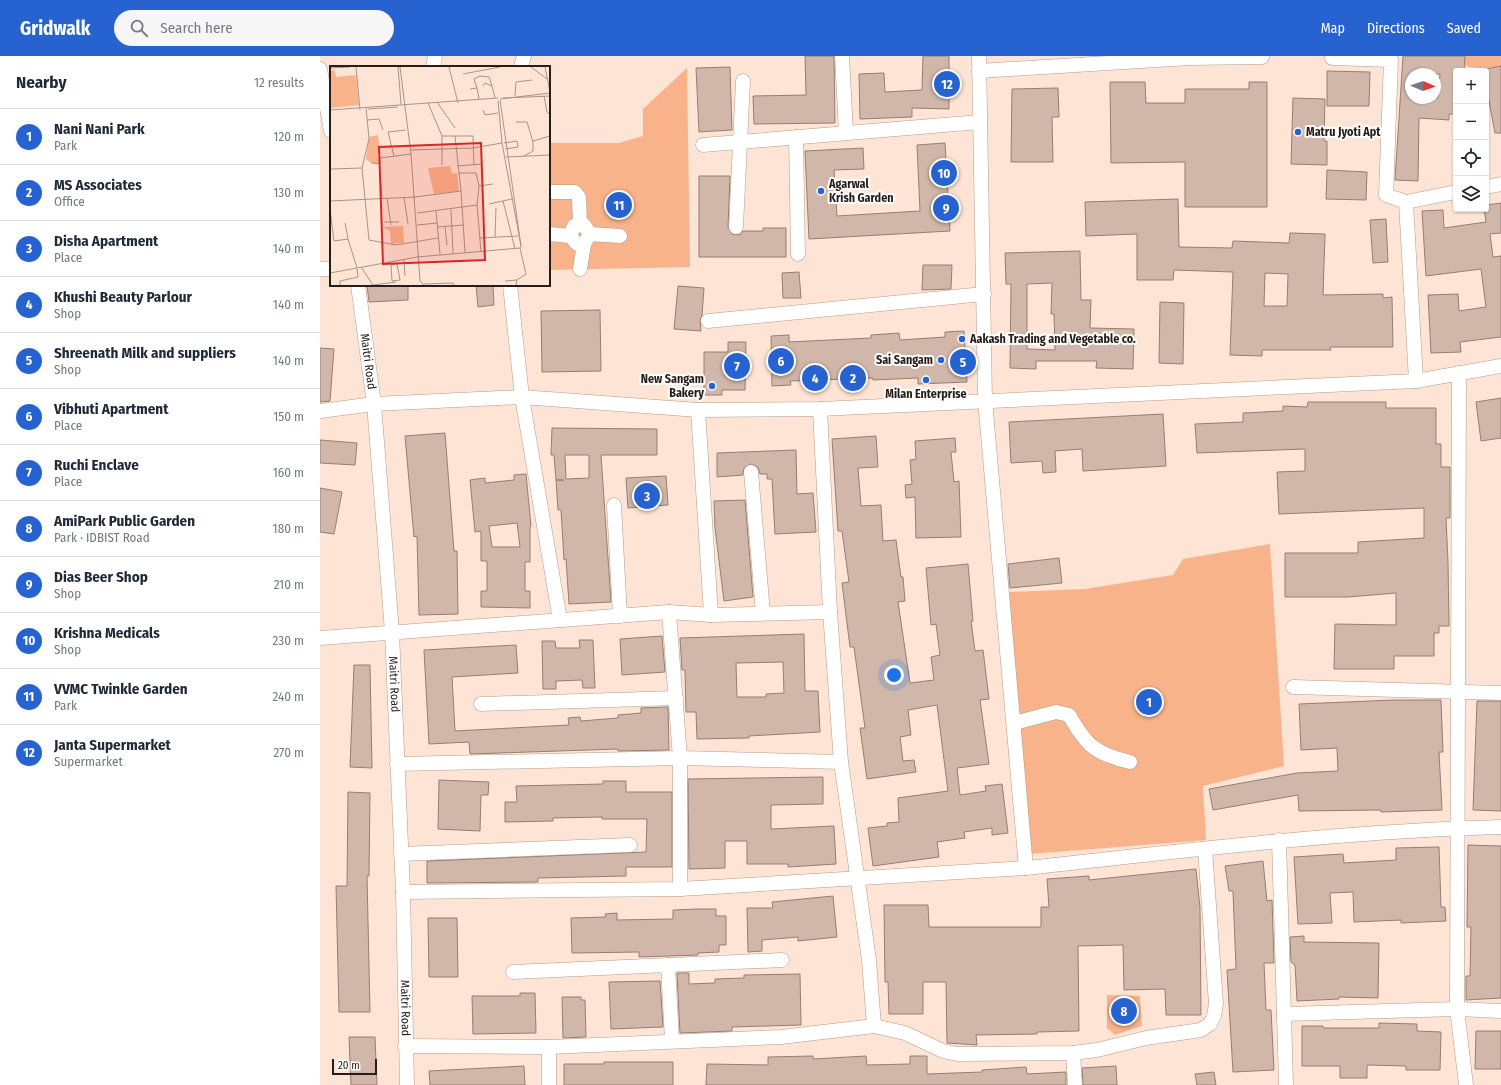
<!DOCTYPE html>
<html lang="en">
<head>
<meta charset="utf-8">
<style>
	:root { --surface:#fff; --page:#f6f6f7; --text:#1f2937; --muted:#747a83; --line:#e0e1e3; --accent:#2663d0 }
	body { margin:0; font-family:"Fira Sans Condensed",sans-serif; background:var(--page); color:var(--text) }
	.controls { position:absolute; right:12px; top:12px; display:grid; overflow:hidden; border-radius:4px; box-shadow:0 1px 3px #0004 }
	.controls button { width:36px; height:36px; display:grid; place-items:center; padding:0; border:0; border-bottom:1px solid var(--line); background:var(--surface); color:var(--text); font:20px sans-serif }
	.compass { position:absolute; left:1085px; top:12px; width:36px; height:36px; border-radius:50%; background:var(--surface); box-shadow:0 1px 3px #0004; rotate:92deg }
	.scale { position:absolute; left:12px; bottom:10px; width:45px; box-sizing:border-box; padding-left:4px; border:2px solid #261d18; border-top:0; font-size:11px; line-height:14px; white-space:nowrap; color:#261d18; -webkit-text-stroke:3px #fff; paint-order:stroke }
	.you { position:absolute; left:574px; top:619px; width:14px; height:14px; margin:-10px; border:3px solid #fff; border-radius:50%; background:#1a73e8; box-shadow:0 0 0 6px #1a73e833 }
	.badge { display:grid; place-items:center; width:26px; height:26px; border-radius:50%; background:var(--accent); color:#fff; font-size:13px; font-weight:700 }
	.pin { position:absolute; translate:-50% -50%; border:2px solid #fff; box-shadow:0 1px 4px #0006 }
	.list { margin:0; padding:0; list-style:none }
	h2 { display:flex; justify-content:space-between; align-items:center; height:52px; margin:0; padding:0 16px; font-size:17px }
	h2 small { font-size:13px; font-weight:400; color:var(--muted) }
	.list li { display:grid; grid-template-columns:26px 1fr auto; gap:12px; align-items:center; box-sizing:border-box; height:56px; padding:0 16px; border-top:1px solid var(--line) }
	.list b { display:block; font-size:15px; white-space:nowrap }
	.list p { margin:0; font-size:13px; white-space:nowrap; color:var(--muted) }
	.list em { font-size:13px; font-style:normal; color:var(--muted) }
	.icon { flex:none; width:22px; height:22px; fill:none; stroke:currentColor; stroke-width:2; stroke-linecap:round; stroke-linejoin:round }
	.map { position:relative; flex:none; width:1181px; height:1029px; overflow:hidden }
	header { display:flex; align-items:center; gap:24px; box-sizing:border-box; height:56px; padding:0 20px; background:var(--accent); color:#fff }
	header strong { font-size:19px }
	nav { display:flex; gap:22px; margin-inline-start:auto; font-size:14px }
	.search { width:280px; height:36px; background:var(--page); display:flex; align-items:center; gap:10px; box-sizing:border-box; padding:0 14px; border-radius:22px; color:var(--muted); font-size:15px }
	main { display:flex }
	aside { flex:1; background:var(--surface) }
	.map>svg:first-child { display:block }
	.green { fill:#f9b38a }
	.building { fill:#d0b7a9; stroke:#967e71; fill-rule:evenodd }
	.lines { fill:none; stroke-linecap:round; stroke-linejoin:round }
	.minor-casing { stroke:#b49b8e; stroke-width:15 }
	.minor { stroke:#fff; stroke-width:14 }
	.poi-dot { fill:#2663d0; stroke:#fff; stroke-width:1.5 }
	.labels { text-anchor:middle; stroke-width:4; stroke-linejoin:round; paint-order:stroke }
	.poi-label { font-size:12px; font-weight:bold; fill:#261d18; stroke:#fff; text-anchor:start }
	.street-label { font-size:12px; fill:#261d18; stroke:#fff }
	.inset-road { fill:none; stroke:#a89489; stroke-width:1 }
	.view { fill:#d62828; fill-opacity:0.15; stroke:#d62828; stroke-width:2 }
	.inset-edge { fill:none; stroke:#261d18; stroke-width:2 }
</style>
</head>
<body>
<header>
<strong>Gridwalk</strong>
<div class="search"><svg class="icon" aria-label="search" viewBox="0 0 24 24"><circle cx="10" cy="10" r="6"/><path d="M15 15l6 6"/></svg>Search here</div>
<nav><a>Map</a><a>Directions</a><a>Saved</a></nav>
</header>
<main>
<aside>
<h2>Nearby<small>12 results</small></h2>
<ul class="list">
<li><span class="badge">1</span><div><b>Nani Nani Park</b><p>Park</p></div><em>120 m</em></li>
<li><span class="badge">2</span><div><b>MS Associates</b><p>Office</p></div><em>130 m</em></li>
<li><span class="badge">3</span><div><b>Disha Apartment</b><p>Place</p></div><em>140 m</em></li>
<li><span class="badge">4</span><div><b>Khushi Beauty Parlour</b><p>Shop</p></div><em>140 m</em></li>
<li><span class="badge">5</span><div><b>Shreenath Milk and suppliers</b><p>Shop</p></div><em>140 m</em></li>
<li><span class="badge">6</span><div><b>Vibhuti Apartment</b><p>Place</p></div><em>150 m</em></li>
<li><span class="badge">7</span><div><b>Ruchi Enclave</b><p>Place</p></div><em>160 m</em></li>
<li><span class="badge">8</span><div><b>AmiPark Public Garden</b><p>Park · IDBIST Road</p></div><em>180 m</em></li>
<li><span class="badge">9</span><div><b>Dias Beer Shop</b><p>Shop</p></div><em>210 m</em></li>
<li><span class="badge">10</span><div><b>Krishna Medicals</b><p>Shop</p></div><em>230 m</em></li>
<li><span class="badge">11</span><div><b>VVMC Twinkle Garden</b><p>Park</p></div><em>240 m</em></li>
<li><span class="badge">12</span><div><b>Janta Supermarket</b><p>Supermarket</p></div><em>270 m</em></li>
</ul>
</aside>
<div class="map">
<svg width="1181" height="1029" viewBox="0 0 1181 1029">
	<rect width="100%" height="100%" fill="#fee4d5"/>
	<g class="green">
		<polygon points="1145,0 1181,0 1181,10 1163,13 1144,10"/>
		<polygon points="367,12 370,211 229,214 229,87 299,87 323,80 323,53"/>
		<polygon points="950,488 964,710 883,730 886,784 710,798 688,536 765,533 853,519 863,503"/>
		<polygon points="787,939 820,940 822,970 795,979 787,972"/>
	</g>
	<g class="building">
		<polygon points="485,0 514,0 515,67 434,68 433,40 486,39"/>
		<polygon points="603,0 629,0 629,53 592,52 592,61 540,63 539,18 564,17 565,36 602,34"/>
		<path d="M1083,0H1145L1144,15H1136V58H1129V64L1099,62L1098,125L1075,124ZM1091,18H1120L1118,42H1091Z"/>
		<polygon points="1181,10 1181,77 1175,77 1166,29 1166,13"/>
		<polygon points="410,11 412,74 379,76 376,12"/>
		<polygon points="1007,15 1050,16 1049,50 1007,50"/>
		<polygon points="790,26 825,26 826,47 865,47 865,33 929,33 929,26 947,26 947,151 865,151 865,106 791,107"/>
		<polygon points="738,32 739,61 732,61 733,106 691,106 692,33"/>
		<polygon points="973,42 1005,43 1004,85 1007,85 1007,109 971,108"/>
		<polygon points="625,87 630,175 489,183 485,95 543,92 544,113 514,114 517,160 600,155 597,89"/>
		<polygon points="1007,114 1047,116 1046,144 1006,143"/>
		<polygon points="379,120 410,120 408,171 412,178 420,179 423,175 443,175 443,172 466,172 466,201 379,201"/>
		<path d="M858,143L859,191L912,192L913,185L969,187L970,177L1005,178L1003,239L1063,238V242L1072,241L1073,291H1010L1011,294H942V300L910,299L913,216L854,214L853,224H817V178L766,180L765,146ZM945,217L968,218L967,250H944Z"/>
		<polygon points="1181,147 1181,177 1170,178 1173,201 1181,200 1181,281 1140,286 1141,296 1111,297 1108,239 1138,238 1139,255 1166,251 1161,213 1106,220 1102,155 1123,154 1124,172 1166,166 1164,153 1166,153 1166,149"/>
		<polygon points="1066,163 1068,206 1053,207 1050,164"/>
		<path d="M760,195L761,244H771L770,272L814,273L813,313L776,312L777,305H716V313L690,312L691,228H686L685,197ZM732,227L731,258H734L735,294L707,293V228Z"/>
		<polygon points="603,209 632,209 631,233 602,234"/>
		<polygon points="479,216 481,242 463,242 462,217"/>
		<polygon points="47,229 88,229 88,244 49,246"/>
		<polygon points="156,229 173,229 174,249 158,251"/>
		<polygon points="358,230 384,232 382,259 380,265 381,275 354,273"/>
		<polygon points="840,246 864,247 863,308 839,307"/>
		<polygon points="280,254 281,315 222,316 221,255"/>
		<polygon points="644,275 647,326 598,328 598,322 553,324 553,322 470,325 471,329 452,330 451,280 469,279 469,286 551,282 551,279 579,277 580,284 625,281 625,276"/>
		<polygon points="408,286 426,286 425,334 402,334 402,339 384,339 384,296 408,296"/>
		<polygon points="0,292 14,293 10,345 0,346"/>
		<polygon points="1181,342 1181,382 1161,385 1156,346"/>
		<polygon points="988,346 1066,346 1066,352 1116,352 1116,388 1121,388 1121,411 1130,411 1130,462 1126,462 1128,506 1129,570 1119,570 1119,577 1114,577 1114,600 1074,600 1074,613 1014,613 1015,568 1076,569 1076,537 1028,541 965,541 965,497 1038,497 1038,486 1104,482 1104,452 959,458 957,416 985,415 985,393 877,397 875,368 923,366 923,357 963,355 963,350 987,351"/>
		<polygon points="843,358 846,410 763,415 762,393 735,395 736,416 723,417 722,405 691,407 689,366"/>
		<path d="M232,372L337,373V399H281L291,546L249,548L246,503L244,504L241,454H238L236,424H244H236L234,399H231ZM245,399H269V422L246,423Z"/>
		<polygon points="125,377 134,495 137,495 138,558 99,559 97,480 94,481 85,380"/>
		<polygon points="556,380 558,411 538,412 541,450 561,449 563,485 576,484 581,521 583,521 585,545 578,546 590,627 614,624 611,601 620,599 616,568 611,569 606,512 648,508 653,565 651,565 655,595 663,594 669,643 660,644 669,708 637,712 640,739 666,735 665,730 682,728 688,777 672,779 672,772 644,776 645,782 617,786 619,801 553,810 548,772 567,770 567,767 579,766 578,742 628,735 617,649 588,654 591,679 580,681 583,705 594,704 596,716 547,723 540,672 545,672 540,635 534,591 530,591 522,527 529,526 522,475 518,475 512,383"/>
		<polygon points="635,382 636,396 631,396 634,426 639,425 641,481 596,482 595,441 586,442 585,429 592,428 590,404 596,403 595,385"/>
		<polygon points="0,384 37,387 35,409 0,407"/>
		<polygon points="476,394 477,438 493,437 496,476 455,478 452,423 447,423 447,418 440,418 438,411 431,408 424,412 423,419 397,421 397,397"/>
		<path d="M206,418L211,470L210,471V506H205V535H210V552L161,551V535H167V505H161V475L155,476L150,424L165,422V427L194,424V419ZM197,467L200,491H172L169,470Z"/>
		<polygon points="346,420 348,449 308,452 306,422"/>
		<polygon points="0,432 22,436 14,478 0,476"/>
		<polygon points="425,444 433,541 404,545 395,472 394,445"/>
		<polygon points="739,502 742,527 690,532 688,508"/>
		<path d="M484,578L485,635H498L500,676L429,680V682L377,683L376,656H366L365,614H362L360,582ZM463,606L464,637L446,638V641H417L416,607Z"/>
		<polygon points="342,580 345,616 302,619 300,583"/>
		<polygon points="259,584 273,584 275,632 263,632 262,624 236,625 236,633 223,633 222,585 235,585 236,592 260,592"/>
		<polygon points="196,589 198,617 132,621 135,675 249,669 248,662 260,661 261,665 298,662 298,659 321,657 321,652 348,651 349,694 298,695 298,693 150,698 149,686 109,688 104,594"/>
		<polygon points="34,609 50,609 52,712 30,711"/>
		<polygon points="1074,644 1121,644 1123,696 1119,696 1122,754 1061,756 1061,754 979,755 978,739 893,754 889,733 977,717 1018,715 1017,692 981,694 979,648"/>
		<polygon points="1157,645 1181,645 1181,755 1153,754"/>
		<polygon points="503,721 503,748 451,749 451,773 514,770 516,808 468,811 468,808 427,808 427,785 405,785 405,812 369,813 368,723"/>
		<polygon points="119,724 169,726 168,739 161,739 160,775 118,773"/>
		<polygon points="283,725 306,725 306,736 352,736 352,811 306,811 306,820 218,822 218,826 107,827 107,805 326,796 327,763 282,763 282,761 233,762 233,765 185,766 185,746 197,746 196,730 283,728"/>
		<polygon points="28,736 50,737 49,820 47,820 50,956 19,956 16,830 27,830"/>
		<polygon points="1148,789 1181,790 1181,942 1146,944 1146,920 1150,920 1151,871 1147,871"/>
		<polygon points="1119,791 1121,851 1125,851 1126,865 1081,867 1081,864 1034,866 1033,836 1010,837 1012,867 978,868 974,801 1023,798 1024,807 1076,804 1076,792"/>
		<polygon points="943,805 947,845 952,844 954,907 944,907 946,954 951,954 954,1014 913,1016 907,914 916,913 913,835 909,835 905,810"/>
		<polygon points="876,813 880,852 881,959 846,959 845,933 804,934 803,889 758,890 759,975 717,976 717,978 656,979 657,989 627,987 626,926 603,926 603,958 569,958 568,926 565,926 564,849 608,849 609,871 721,871 721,851 729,851 727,823 769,820 769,824"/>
		<polygon points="513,840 517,881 478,885 478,881 442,884 442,895 428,896 427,852 453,852 452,846"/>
		<polygon points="377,853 396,853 396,860 406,860 406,889 399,889 399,896 378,897 378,899 319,901 319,896 252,897 251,862 286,861 285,858 297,857 297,864 353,863 353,854"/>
		<polygon points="108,862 137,862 138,921 109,921"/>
		<polygon points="984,880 984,886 1059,887 1058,942 1019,941 1019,943 977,945 975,909 971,906 970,881"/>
		<polygon points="357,917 369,917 369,928 395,927 395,923 424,922 424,919 480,918 481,969 412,971 412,975 360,977"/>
		<polygon points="340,925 343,971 291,973 289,926"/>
		<polygon points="200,937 215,937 216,977 153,978 152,940 200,940"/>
		<polygon points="242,941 261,941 261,944 265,944 266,981 243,982"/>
		<polygon points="1059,967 1097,968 1097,975 1121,976 1120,1014 1086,1014 1086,1010 1047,1009 1047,1022 1020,1022 1020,1010 982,1010 982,970 1003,970 1003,972 1059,972"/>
		<polygon points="1156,975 1181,975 1181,1013 1155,1013"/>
		<polygon points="29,981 55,981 57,1029 31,1029"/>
		<polygon points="493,1000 493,1003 546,1000 547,1009 590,1008 590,1000 607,1000 607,1018 662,1016 662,1014 706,1011 707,1018 746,1016 746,1029 386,1029 387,1008 448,1009 448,1001"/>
		<polygon points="284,1006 353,1006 353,1029 244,1029 244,1008 284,1008"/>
		<polygon points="204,1010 205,1029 110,1029 109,1015"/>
		<polygon points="796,1010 797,1029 763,1029 762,1012"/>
		<polygon points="894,1016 896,1029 877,1029 875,1018"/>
	</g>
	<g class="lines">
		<defs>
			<g id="minor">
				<polyline points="522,0 526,77"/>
				<path d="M659,0L665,344L706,812C864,795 1022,775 1181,771"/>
				<polyline points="1012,0 1012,2 1071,4 1066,139 1086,146 1096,325"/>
				<polyline points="113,11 115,0"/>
				<polyline points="201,11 204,0"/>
				<polyline points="0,13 11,75"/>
				<polyline points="659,15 869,2 942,1"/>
				<polyline points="476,81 478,198"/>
				<polyline points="383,89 660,66"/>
				<polyline points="1166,131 1181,128"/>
				<polyline points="229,136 255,136 259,141 260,169"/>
				<polyline points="1086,146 1136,136"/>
				<polyline points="416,171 423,25"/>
				<polyline points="229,178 250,180"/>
				<polyline points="270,178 264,188 257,188 250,180 254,170 264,169 270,178 300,180"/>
				<polyline points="0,213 11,213"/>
				<polyline points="260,213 264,188"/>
				<path id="s1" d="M38,229L54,348L72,576L83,836L87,1029"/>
				<polyline points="190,229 202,341 240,564"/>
				<polyline points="388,265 664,238"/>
				<polyline points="1139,317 1137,953 1146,1029"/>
				<polyline points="500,353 510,556 521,706 549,904 554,970"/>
				<polyline points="378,354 391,559"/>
				<polyline points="0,355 54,348 202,341 378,354 500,353 1096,325 1181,310"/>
				<polyline points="431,416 443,557"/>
				<polyline points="294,449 300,560"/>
				<polyline points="349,556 360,702 360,833"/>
				<polyline points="0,582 349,556 391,559 510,556"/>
				<polyline points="973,631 1181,637"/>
				<polyline points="161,648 356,642"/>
				<path d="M694,667L736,656L749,659C766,689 775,698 810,706"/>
				<polyline points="77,708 360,702 521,706"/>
				<polyline points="959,784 966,1029"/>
				<polyline points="81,798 310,789"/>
				<polyline points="83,836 360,833 706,812"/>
				<polyline points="348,909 352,985"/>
				<polyline points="193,916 462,904"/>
				<polyline points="964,958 1137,953 1181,955"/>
				<polyline points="85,990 229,991 461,981 554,970 585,977 623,995 637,998 753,997 777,994 826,982 881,974 890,968 894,960 896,948 885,793"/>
				<polyline points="229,991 229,1029"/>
				<polyline points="753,997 755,1029"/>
			</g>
		</defs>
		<use href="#minor" class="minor-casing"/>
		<use href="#minor" class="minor"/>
	</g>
	<g class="poi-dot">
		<circle cx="978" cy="76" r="4"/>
		<circle cx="501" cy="135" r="4"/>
		<circle cx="642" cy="283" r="4"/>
		<circle cx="621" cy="304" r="4"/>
		<circle cx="606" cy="324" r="4"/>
		<circle cx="392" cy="330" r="4"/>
	</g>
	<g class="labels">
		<g class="poi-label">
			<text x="986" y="80">Matru Jyoti Apt</text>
			<text x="509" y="132">Agarwal<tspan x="509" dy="14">Krish Garden</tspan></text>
			<text x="650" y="287">Aakash Trading and Vegetable co.</text>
			<text x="613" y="308" text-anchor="end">Sai Sangam</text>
			<text x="384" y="327" text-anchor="end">New Sangam<tspan x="384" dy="14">Bakery</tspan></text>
			<text x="606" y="342" text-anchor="middle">Milan Enterprise</text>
		</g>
		<g class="street-label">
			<text dy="4" stroke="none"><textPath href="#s1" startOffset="77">Maitri Road</textPath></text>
			<text dy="4" stroke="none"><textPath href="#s1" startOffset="401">Maitri Road</textPath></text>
			<text dy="4" stroke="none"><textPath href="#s1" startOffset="725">Maitri Road</textPath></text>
		</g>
	</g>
	<g transform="translate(10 10)">
		<rect width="220" height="220" fill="#fee4d5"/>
		<path d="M5,4L6,11L26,9L29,39L0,42V5ZM48,69L50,83L47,89L50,98L41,97L36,93L39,71ZM120,100L122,108L127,107L129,125L104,128L98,102ZM73,160L74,177L61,178L60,165L53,161Z" fill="#f9b38a"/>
		<path class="inset-road" d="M26,1L30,44M68,1L71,38M70,1L81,88L90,215L94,219M119,1L128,37M201,1L217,13M215,1L220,26M0,2L20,1M133,8L170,1M153,20L155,17L162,20L165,32M147,22L144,13L150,10L159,11L162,20M140,23L147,22L149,33M185,30L186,16L202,14M214,30L217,46L220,49M173,32L220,30M170,33L220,27M170,34L191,180M168,35L172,77L191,180M107,36L125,62M98,37L112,70M38,43L68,41M0,44L168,32M153,44L155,49L168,47M37,54L49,53L53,64M186,56H197L203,76M174,77L187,75L188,81L175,83M80,84L143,82L172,77M64,90L58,66L76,64M194,90L203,85V75L220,70M176,91L220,89M42,97L50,98V92L81,88M112,99V70H125M127,100L152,98M32,102L39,174L66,179L108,172M0,103L32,102L39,73L36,41M50,104L52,132M128,107H146L149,120L147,139L151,186M149,120L163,118M131,125L135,186M74,131L78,158M57,132L61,159M0,135L85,131L131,125L125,70H143L144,99M173,135L185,183M159,138L182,133M0,143L4,175L18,173L27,202M121,144L123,187M106,145L110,188M87,147L147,139M54,156H69M15,157L18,173M87,159L107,157M115,160L117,179M107,161L134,159M165,171L166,142M150,172L188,170M74,194L75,210M60,196L61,199L67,198L70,214L62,215L61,199M31,201L43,219M0,207L87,191L190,182L191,180M175,215L187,214M94,218L123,217L124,219M10,219V215L28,211L27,203M43,219L66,216M186,219L187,214L196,208L190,182"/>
		<path class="view" d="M151,77L155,194L53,198L49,81Z"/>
		<rect width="220" height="220" class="inset-edge"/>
	</g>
</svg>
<div class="controls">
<button>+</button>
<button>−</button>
<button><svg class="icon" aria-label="locate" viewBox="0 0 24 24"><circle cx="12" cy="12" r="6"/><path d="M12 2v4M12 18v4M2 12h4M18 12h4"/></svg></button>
<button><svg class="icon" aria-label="layers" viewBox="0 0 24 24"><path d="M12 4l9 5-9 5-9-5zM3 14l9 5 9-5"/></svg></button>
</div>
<svg class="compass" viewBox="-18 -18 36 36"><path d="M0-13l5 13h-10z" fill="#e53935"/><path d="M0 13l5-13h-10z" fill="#747a83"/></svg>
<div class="scale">20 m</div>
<div class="you"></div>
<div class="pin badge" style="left:829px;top:646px">1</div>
<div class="pin badge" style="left:533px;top:322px">2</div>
<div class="pin badge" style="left:327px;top:440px">3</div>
<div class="pin badge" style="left:495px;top:322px">4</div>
<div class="pin badge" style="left:643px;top:306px">5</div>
<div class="pin badge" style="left:461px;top:305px">6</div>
<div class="pin badge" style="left:417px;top:310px">7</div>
<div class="pin badge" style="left:804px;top:955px">8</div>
<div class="pin badge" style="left:626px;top:152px">9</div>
<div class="pin badge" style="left:624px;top:117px">10</div>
<div class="pin badge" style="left:299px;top:149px">11</div>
<div class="pin badge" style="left:627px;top:28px">12</div>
</div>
</main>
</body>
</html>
